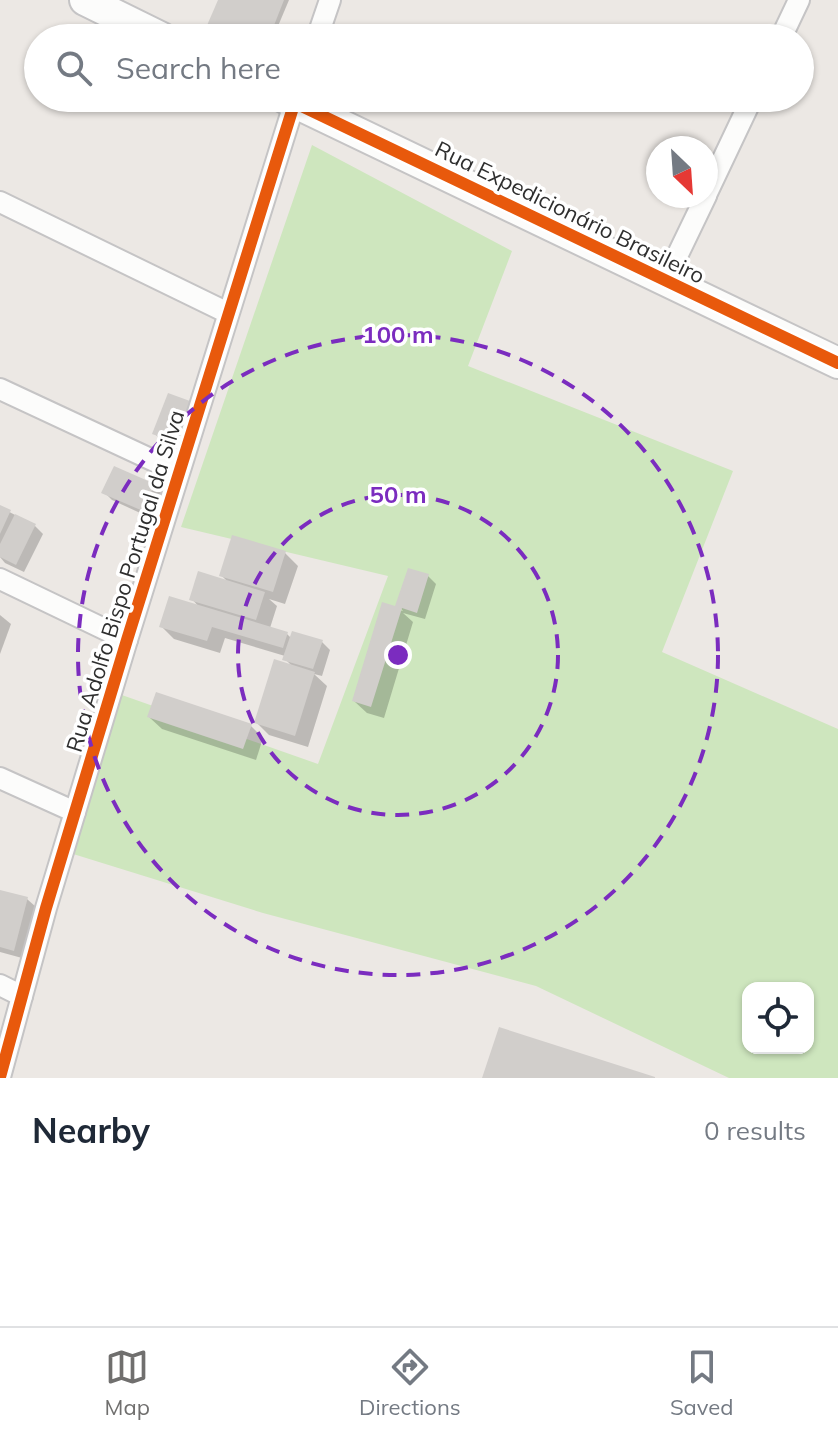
<!DOCTYPE html>
<html lang="en">
<head>
<meta charset="utf-8">
<style>
	:root { --surface:#fff; --page:#f2f2f3; --text:#1f2937; --muted:#747a83; --line:#e0e1e3; --accent:#706f6e }
	body { margin:0; font-family:Mulish,sans-serif; background:var(--page); color:var(--text) }
	.controls { position:absolute; right:24px; bottom:24px; display:grid; overflow:hidden; border-radius:16px; box-shadow:0 2px 6px #0004 }
	.controls button { width:72px; height:72px; display:grid; place-items:center; padding:0; border:0; border-bottom:2px solid var(--line); background:var(--surface); color:var(--text); font:40px sans-serif }
	.compass { position:absolute; left:646px; top:136px; width:72px; height:72px; border-radius:50%; background:var(--surface); box-shadow:0 2px 6px #0004; rotate:155deg }
	.list { margin:0; padding:0; list-style:none }
	h2 { display:flex; justify-content:space-between; align-items:center; height:104px; margin:0; padding:0 32px; font-size:34px }
	h2 small { font-size:26px; font-weight:400; color:var(--muted) }
	.icon { flex:none; width:44px; height:44px; fill:none; stroke:currentColor; stroke-width:2; stroke-linecap:round; stroke-linejoin:round }
	.map { position:relative; flex:none; width:838px; height:1078px; overflow:hidden }
	.search { position:absolute; background:var(--surface); box-shadow:0 2px 6px #0004; left:24px; right:24px; top:24px; height:88px; display:flex; align-items:center; gap:20px; box-sizing:border-box; padding:0 28px; border-radius:44px; color:var(--muted); font-size:30px }
	.sheet { height:248px; background:var(--surface) }
	nav { display:flex; justify-content:space-around; align-items:center; box-sizing:border-box; height:112px; border-top:2px solid var(--line); background:var(--surface); font-size:22px; color:var(--muted) }
	nav a { display:grid; justify-items:center; gap:4px }
	nav .on { color:var(--accent) }
	.map>svg:first-child { display:block }
	.green { fill:#cee6be; fill-rule:evenodd }
	.shadow { fill:#0003 }
	.building { fill:#d1cecb }
	.lines { fill:none; stroke-linecap:round; stroke-linejoin:round }
	.street-casing { stroke:#c5c4c5; stroke-width:24 }
	.secondary-casing { stroke:#c5c4c5; stroke-width:34 }
	.street { stroke:#fcfcfb; stroke-width:20 }
	.secondary { stroke:#fcfcfb; stroke-width:30 }
	.cycleway-casing { stroke:#fff; stroke-width:17 }
	.cycleway { stroke:#e8590c; stroke-width:12 }
	.ring { fill:none; stroke:#7b2cbf; stroke-width:4; stroke-dasharray:14 10 }
	.labels { text-anchor:middle; stroke-width:7; stroke-linejoin:round; paint-order:stroke }
	.street-label { font-size:22px; fill:#2e2e2e; stroke:#fff }
	.centre { fill:#7b2cbf; stroke:#fff; stroke-width:4 }
	.ring-label { font-size:24px; text-anchor:middle; font-weight:bold; fill:#7b2cbf; stroke:#fff; stroke-width:7; stroke-linejoin:round; paint-order:stroke }
</style>
</head>
<body>
<div class="map">
<svg width="838" height="1078" viewBox="0 0 838 1078">
	<rect width="100%" height="100%" fill="#ece8e4"/>
	<path class="green" d="M312,145L512,251L468,366L733,471L662,652L838,729V1078H729L536,986L263,913L70,853L119,694L318,764L388,576L181,527ZM748,988H808V1048H748Z"/>
	<g class="shadow">
		<polygon points="220,0 289,0 273,38 223,38 211,33 208,30"/>
		<polygon points="189,403 197,411 183,449 163,442 155,434"/>
		<polygon points="154,485 162,494 151,518 112,500 104,492"/>
		<polygon points="0,507 34,525 43,534 24,572 5,563 0,557"/>
		<polygon points="285,553 298,566 285,604 269,599 277,606 270,628 287,634 291,638 322,642 330,650 322,676 314,674 327,686 308,747 269,735 257,723 293,667 285,659 285,656 225,638 220,653 174,639 161,626 199,607 192,599 229,583 221,575"/>
		<polygon points="428,576 436,584 425,619 403,613 413,622 384,718 367,713 354,701 383,605 403,611 398,605"/>
		<polygon points="0,615 11,624 0,654"/>
		<polygon points="149,717 251,726 263,738 256,760 162,729"/>
		<polygon points="0,892 27,899 36,907 22,958 0,952"/>
	</g>
	<g class="building">
		<polygon points="218,0 284,0 269,38 225,38 205,30"/>
		<polygon points="168,393 190,401 175,442 152,434"/>
		<polygon points="114,466 155,484 143,511 101,493"/>
		<polygon points="0,505 11,510 0,534"/>
		<polygon points="15,514 36,524 16,565 0,557 0,544"/>
		<polygon points="232,535 286,551 273,592 219,576"/>
		<polygon points="408,568 429,574 417,613 402,608 371,707 352,701 382,602 395,606"/>
		<polygon points="198,571 265,592 256,620 189,600"/>
		<polygon points="169,596 288,632 283,648 212,627 207,641 159,627"/>
		<polygon points="292,631 323,640 313,669 282,660"/>
		<polygon points="274,659 315,672 295,736 254,723"/>
		<polygon points="156,692 252,724 243,749 147,717"/>
		<polygon points="0,890 28,897 14,951 0,947"/>
		<polygon points="499,1027 655,1077 655,1078 482,1078"/>
	</g>
	<g class="lines">
		<defs>
			<g id="street">
				<polyline points="317,38 330,0"/>
				<polyline points="781,38 799,0"/>
				<polyline points="706,195 752,98"/>
				<polyline points="0,202 228,313"/>
				<polyline points="666,279 706,196"/>
				<polyline points="0,389 178,472"/>
				<polyline points="0,579 127,640"/>
				<polyline points="0,778 75,812"/>
				<polyline points="0,985 22,996"/>
				<polyline points="0,1077 46,908 127,640 296,98"/>
			</g>
			<g id="secondary">
				<polyline points="85,0 162,38"/>
				<polyline points="285,98 838,363"/>
			</g>
		</defs>
		<use href="#street" class="street-casing"/>
		<use href="#secondary" class="secondary-casing"/>
		<use href="#street" class="street"/>
		<use href="#secondary" class="secondary"/>
		<defs>
			<g id="cycleway">
				<polyline points="285,98 838,363"/>
				<polyline points="0,1077 46,908 127,640 296,98"/>
			</g>
		</defs>
		<use href="#cycleway" class="cycleway-casing"/>
		<use href="#cycleway" class="cycleway"/>
	</g>
	<g class="ring">
		<circle cx="398" cy="655" r="160"/>
		<circle cx="398" cy="655" r="320"/>
	</g>
	<g class="labels">
		<g class="street-label">
			<text transform="translate(570 212) rotate(26)" y="8">Rua Expedicionário Brasileiro</text>
			<text transform="translate(125 581) rotate(-73)" y="8">Rua Adolfo Bispo Portugal da Silva</text>
		</g>
	</g>
	<circle cx="398" cy="655" r="12" class="centre"/>
	<g class="ring-label">
		<text x="398" y="343">100 m</text>
		<text x="398" y="503">50 m</text>
	</g>
</svg>
<div class="controls">
<button><svg class="icon" aria-label="locate" viewBox="0 0 24 24"><circle cx="12" cy="12" r="6"/><path d="M12 2v4M12 18v4M2 12h4M18 12h4"/></svg></button>
</div>
<svg class="compass" viewBox="-18 -18 36 36"><path d="M0-13l5 13h-10z" fill="#e53935"/><path d="M0 13l5-13h-10z" fill="#747a83"/></svg>
<div class="search"><svg class="icon" aria-label="search" viewBox="0 0 24 24"><circle cx="10" cy="10" r="6"/><path d="M15 15l6 6"/></svg>Search here</div>
</div>
<section class="sheet">
<h2>Nearby<small>0 results</small></h2>
<ul class="list">
</ul>
</section>
<nav>
<a class="on"><svg class="icon" aria-label="map" viewBox="0 0 24 24"><path d="M3 6l6-2 6 2 6-2v14l-6 2-6-2-6 2zM9 4v14M15 6v14"/></svg>Map</a>
<a><svg class="icon" aria-label="directions" viewBox="0 0 24 24"><path d="M12 3l9 9-9 9-9-9zM9 14v-3h6M13 9l2 2-2 2"/></svg>Directions</a>
<a><svg class="icon" aria-label="saved" viewBox="0 0 24 24"><path d="M7 4h10v16l-5-4-5 4z"/></svg>Saved</a>
</nav>
</body>
</html>
